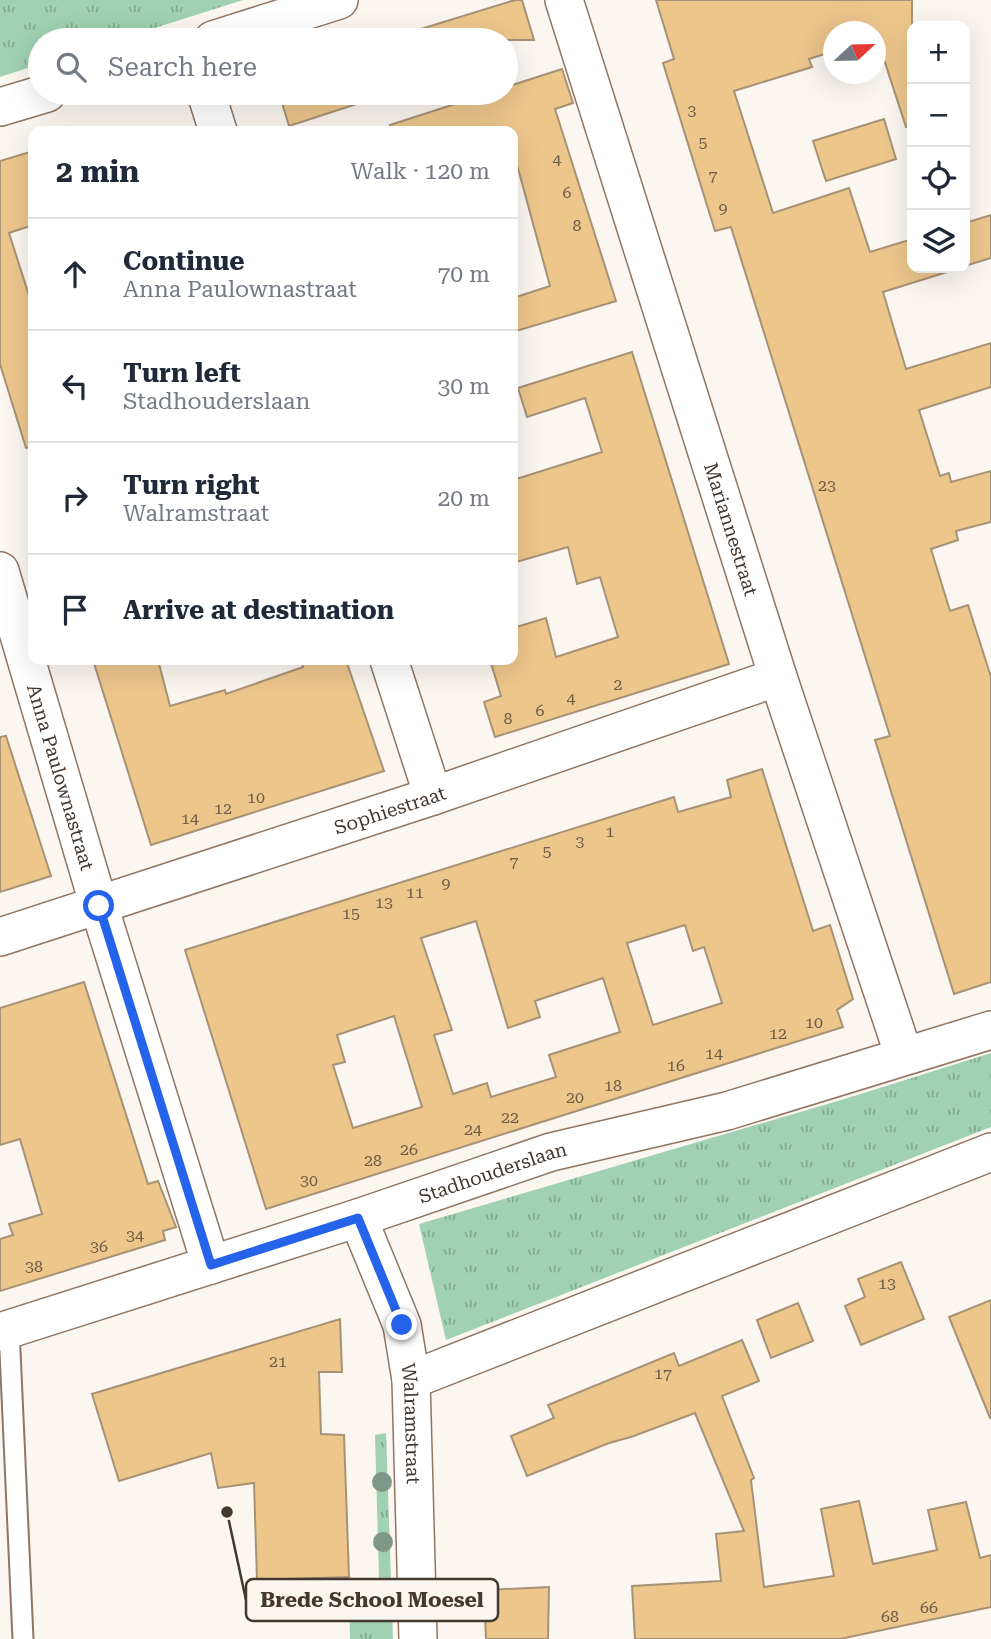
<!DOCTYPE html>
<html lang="en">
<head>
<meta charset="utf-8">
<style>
	:root { --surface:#fff; --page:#f6f6f7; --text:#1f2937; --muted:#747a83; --line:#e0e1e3 }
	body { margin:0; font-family:"Roboto Serif",serif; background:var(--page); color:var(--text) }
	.controls { position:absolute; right:21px; top:21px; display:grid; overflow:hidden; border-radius:14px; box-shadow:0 7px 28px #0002 }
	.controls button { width:63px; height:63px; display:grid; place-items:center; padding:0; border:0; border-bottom:2px solid var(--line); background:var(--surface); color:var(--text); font:35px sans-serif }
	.compass { position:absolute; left:823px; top:21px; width:63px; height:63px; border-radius:50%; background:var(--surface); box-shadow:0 7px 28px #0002; rotate:68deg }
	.stop { position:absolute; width:21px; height:21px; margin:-16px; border:5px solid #2563eb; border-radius:50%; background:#fff }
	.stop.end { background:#2563eb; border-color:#fff; box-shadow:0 2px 7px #0008 }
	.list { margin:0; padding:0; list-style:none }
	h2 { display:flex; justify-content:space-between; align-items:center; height:91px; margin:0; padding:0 28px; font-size:30px }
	h2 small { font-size:23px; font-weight:400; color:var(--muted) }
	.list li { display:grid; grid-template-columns:46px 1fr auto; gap:21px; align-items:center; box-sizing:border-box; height:112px; padding:0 28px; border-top:2px solid var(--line) }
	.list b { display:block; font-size:26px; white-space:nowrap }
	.list p { margin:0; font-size:23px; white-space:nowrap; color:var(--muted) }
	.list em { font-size:23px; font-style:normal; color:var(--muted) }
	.icon { flex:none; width:38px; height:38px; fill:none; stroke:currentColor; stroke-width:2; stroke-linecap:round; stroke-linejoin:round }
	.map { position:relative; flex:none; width:991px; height:1639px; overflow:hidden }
	.search { position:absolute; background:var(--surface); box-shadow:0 7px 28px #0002; left:28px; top:28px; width:490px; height:77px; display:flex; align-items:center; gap:18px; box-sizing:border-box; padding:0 24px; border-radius:38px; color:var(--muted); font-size:26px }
	.panel { position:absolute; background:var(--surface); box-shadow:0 7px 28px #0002; left:28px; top:126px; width:490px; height:539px; border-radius:14px }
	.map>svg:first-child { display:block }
	.grass { fill:url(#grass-tufts) }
	.building { fill:#edc68c; stroke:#a79276; stroke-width:2; fill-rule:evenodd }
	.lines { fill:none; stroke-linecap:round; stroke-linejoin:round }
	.lane-casing { stroke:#917560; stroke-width:23 }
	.street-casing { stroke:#917560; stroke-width:40 }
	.lane { stroke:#fff; stroke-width:19 }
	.street { stroke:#fff; stroke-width:37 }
	.tree { fill:#7f9787 }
	.route { stroke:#2563eb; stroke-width:9 }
	.labels { text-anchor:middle; stroke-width:7; stroke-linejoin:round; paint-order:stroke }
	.number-label { font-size:16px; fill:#6e5b46 }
	.street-label { font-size:19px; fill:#43372e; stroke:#fcf6f1 }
	.leader { fill:none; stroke:#43372e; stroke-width:2.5 }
	.callout-dot { fill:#43372e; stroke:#fcf6f1; stroke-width:2.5 }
	.callout { fill:#fcf6f1; stroke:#43372e; stroke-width:2.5 }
	.callout-label { font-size:21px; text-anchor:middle; font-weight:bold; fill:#43372e }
</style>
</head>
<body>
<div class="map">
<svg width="991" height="1639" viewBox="0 0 991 1639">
	<defs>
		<pattern id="grass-tufts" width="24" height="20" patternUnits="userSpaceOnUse" patternTransform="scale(1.75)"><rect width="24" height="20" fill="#9fd1b2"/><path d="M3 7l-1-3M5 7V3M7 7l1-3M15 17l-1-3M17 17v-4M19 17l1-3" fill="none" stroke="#83aa91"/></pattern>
	</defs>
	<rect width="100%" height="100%" fill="#fcf6f1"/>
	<g class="grass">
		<polygon points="0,0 243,0 117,40 40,40 40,64 0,77"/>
		<polygon points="991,1053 991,1127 446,1340 419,1224 851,1097"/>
		<polygon points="386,1433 393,1639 350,1639 349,1586 379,1578 375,1435"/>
	</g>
	<g class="building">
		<polygon points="515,0 522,0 534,40 409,40 408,33"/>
		<polygon points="656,0 912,0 912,126 906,127 877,38 876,39 876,32 834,32 834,51 809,59 812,67 734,91 773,213 849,188 870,252 912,239 912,268 960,268 883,292 906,369 991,343 991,387 919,410 940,476 949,473 951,482 991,471 991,522 956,531 958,540 931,549 950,611 968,605 991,677 991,982 954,994 875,740 890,736 731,227 715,231 663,63 674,59"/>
		<polygon points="562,69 573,103 555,109 616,301 513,332 513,298 550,286 513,150 513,131 391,131 390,125 489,93 506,93 506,87"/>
		<polygon points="279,93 371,93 372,99 289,126"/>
		<polygon points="884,119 896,159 826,181 813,141"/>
		<polygon points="33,151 33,225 9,233 33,308 33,447 26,448 0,364 0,161"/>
		<polygon points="991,215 991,258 965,266 965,223"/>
		<polygon points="632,352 729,664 495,737 484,702 501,696 490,660 513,660 513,628 546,618 556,657 618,637 600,577 577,584 568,547 513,563 513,480 602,452 585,398 527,417 518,388"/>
		<polygon points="93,660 158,660 170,706 225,690 226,694 303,667 301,660 346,660 384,771 151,845"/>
		<polygon points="6,736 51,876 0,892 0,737"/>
		<path d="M762,769L813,931L830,925L853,999L837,1010L843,1027L266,1209L185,950L674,797L678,812L731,797L727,780ZM476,921L508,1028L540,1017L535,1001L603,978L620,1032L549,1055L556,1077L491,1097L487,1083L453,1094L434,1035L452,1030L421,938ZM685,925L693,951L704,947L722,1003L653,1025L627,943ZM394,1016L422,1107L353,1128L333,1065L345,1062L337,1035Z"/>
		<polygon points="84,982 148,1184 158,1181 176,1227 163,1231 165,1240 0,1291 0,1239 13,1235 9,1224 42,1214 20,1139 0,1145 0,1008"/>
		<polygon points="901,1262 924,1319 861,1345 845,1306 865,1297 858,1279"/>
		<polygon points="991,1300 991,1418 990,1418 949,1317"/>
		<polygon points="798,1303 813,1341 771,1358 757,1320"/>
		<polygon points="340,1319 342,1372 319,1372 321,1434 344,1435 349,1577 257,1580 254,1483 218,1488 211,1453 119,1481 92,1394"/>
		<polygon points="742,1340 759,1381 722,1396 754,1478 751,1480 764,1587 834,1576 821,1509 859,1501 873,1564 937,1550 928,1510 966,1502 980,1558 991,1555 991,1607 840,1639 635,1639 632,1586 721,1581 716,1534 744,1531 695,1413 631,1437 609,1443 527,1476 511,1436 554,1418 548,1405 674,1353 679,1366"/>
		<polygon points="549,1587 548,1639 486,1639 484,1590"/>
	</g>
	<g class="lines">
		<defs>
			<polyline id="lane" points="9,1329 23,1639"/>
			<g id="street">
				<path id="s1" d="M564,0L778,677L904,1056"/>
				<polyline points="213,40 339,0"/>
				<polyline points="206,93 218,131"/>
				<polyline points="0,107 47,93"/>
				<path id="s2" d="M0,571L99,906L211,1265"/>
				<polyline points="389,660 433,796"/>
				<path id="s3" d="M0,937L433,796L778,677"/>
				<path id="s4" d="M358,1218L402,1325L411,1380L418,1639"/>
				<path id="s5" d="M0,1332L358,1218L551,1152L727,1111L991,1030"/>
				<polyline points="411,1380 991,1152"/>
			</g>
		</defs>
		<use href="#lane" class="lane-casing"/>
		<use href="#street" class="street-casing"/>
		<use href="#lane" class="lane"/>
		<use href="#street" class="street"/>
	</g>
	<g class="tree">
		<circle cx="382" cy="1482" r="10"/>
		<circle cx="383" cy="1542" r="10"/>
	</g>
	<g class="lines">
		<polyline class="route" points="99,906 211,1265 358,1218 402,1325"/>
	</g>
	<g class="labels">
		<g class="number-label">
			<text x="692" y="116">3</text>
			<text x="703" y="148">5</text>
			<text x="557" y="165">4</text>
			<text x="713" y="181">7</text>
			<text x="567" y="198">6</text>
			<text x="723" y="214">9</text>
			<text x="577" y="231">8</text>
			<text x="827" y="491">23</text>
			<text x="618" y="690">2</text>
			<text x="571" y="704">4</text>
			<text x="540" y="716">6</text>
			<text x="508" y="724">8</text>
			<text x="256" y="803">10</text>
			<text x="223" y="814">12</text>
			<text x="190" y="824">14</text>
			<text x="610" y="837">1</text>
			<text x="580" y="847">3</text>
			<text x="547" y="857">5</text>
			<text x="514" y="867">7</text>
			<text x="446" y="889">9</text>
			<text x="415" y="898">11</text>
			<text x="384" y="908">13</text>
			<text x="351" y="919">15</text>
			<text x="814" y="1028">10</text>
			<text x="778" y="1039">12</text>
			<text x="714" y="1059">14</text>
			<text x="676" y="1071">16</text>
			<text x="613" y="1091">18</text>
			<text x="575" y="1103">20</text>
			<text x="510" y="1123">22</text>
			<text x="473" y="1135">24</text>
			<text x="409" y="1155">26</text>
			<text x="373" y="1166">28</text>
			<text x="309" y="1186">30</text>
			<text x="135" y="1241">34</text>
			<text x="99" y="1252">36</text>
			<text x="34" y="1272">38</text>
			<text x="887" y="1289">13</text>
			<text x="278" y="1367">21</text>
			<text x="663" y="1379">17</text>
			<text x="929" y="1613">66</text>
			<text x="890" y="1622">68</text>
		</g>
		<g class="street-label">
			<text dy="7" stroke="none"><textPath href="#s1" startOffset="555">Mariannestraat</textPath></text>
			<text dy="7" stroke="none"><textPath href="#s2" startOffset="215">Anna Paulownastraat</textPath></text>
			<text dy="7" stroke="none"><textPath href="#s3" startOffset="410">Sophiestraat</textPath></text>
			<text dy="7" stroke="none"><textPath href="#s5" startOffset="518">Stadhouderslaan</textPath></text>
			<text dy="7" stroke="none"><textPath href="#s4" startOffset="215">Walramstraat</textPath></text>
		</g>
	</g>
	<path class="leader" d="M227 1512L246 1600"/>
	<circle class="callout-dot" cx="227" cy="1512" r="7"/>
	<rect class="callout" x="246" y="1579" width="252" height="42" rx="7"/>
	<g class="callout-label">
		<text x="372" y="1607">Brede School Moesel</text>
	</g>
</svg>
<div class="controls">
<button>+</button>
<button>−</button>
<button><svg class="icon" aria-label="locate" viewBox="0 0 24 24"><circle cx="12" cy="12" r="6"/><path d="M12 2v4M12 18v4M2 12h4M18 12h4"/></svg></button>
<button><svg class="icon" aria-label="layers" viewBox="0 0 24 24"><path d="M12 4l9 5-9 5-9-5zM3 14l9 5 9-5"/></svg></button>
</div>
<svg class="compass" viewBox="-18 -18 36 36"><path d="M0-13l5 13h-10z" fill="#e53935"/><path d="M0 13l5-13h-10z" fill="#747a83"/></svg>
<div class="stop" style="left:99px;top:906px"></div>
<div class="stop end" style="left:402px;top:1325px"></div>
<div class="search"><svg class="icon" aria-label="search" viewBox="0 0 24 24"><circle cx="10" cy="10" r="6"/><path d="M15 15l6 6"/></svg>Search here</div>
<section class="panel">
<h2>2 min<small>Walk · 120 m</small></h2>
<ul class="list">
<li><svg class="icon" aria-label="ahead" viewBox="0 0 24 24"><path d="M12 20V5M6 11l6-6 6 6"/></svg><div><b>Continue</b><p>Anna Paulownastraat</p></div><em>70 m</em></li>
<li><svg class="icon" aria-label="left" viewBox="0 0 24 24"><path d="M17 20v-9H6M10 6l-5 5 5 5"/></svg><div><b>Turn left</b><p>Stadhouderslaan</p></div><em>30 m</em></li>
<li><svg class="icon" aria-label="right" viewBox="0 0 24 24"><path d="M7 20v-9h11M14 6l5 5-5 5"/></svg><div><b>Turn right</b><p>Walramstraat</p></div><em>20 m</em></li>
<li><svg class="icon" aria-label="arrive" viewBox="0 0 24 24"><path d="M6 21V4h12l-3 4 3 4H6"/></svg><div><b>Arrive at destination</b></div></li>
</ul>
</section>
</div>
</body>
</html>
